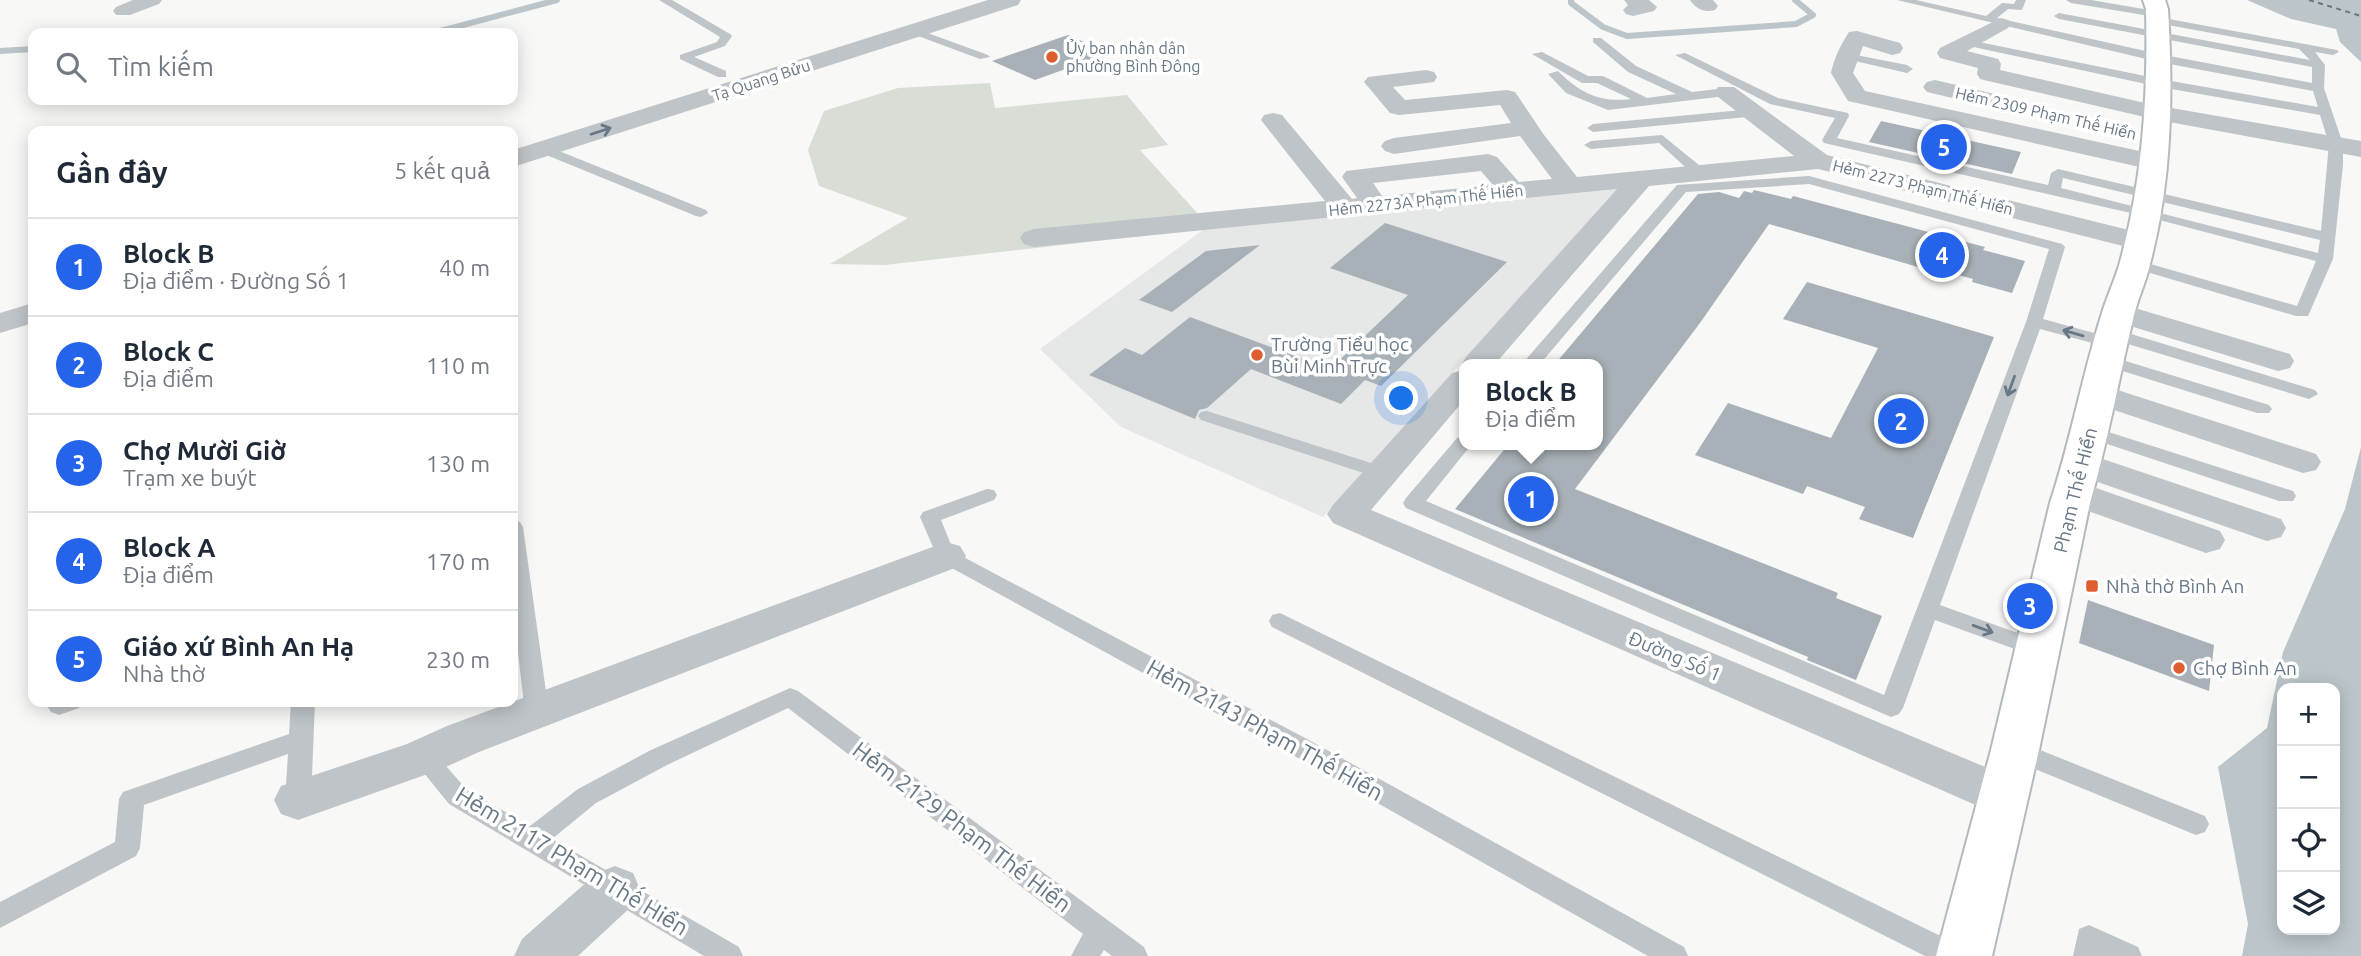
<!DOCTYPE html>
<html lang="vi">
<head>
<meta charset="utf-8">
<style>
	:root { --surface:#fff; --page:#f2f2f3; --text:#1f2937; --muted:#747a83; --line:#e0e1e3; --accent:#2563eb }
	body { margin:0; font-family:Ubuntu,sans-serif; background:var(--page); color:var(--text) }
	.controls { position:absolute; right:21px; bottom:21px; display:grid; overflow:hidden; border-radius:14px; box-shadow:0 4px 18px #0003 }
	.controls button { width:63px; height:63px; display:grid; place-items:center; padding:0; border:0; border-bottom:2px solid var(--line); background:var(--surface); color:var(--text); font:35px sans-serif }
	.you { position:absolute; left:1402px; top:399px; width:24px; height:24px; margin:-18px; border:5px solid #fff; border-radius:50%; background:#1a73e8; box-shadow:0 0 0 10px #1a73e833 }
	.badge { display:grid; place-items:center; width:46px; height:46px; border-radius:50%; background:var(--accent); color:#fff; font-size:23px; font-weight:700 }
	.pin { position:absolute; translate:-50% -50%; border:4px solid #fff; box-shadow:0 2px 7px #0006 }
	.popup { position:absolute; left:1459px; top:359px; width:144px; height:91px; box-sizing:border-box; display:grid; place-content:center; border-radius:14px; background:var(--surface); filter:drop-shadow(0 2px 5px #0005); font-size:23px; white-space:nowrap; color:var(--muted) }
	.popup b { font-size:26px; color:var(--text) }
	.popup::after { content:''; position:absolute; left:50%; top:100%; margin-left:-14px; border:14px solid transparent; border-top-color:var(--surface) }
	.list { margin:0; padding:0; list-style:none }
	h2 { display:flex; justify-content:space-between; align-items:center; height:91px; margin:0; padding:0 28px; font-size:30px }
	h2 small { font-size:23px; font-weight:400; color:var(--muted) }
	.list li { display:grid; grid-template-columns:46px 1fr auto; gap:21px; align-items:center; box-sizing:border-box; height:98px; padding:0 28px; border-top:2px solid var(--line) }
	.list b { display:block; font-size:26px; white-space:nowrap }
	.list p { margin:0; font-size:23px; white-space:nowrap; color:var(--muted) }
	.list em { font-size:23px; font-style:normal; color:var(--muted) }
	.icon { flex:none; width:38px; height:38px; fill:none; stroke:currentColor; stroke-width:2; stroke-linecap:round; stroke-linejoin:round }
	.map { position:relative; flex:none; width:2361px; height:956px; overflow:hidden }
	.search { position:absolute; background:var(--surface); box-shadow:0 4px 18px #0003; left:28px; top:28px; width:490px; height:77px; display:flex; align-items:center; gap:18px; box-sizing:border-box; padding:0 24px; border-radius:14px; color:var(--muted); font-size:26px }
	.panel { position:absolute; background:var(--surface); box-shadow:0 4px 18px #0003; left:28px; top:126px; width:490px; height:581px; border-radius:14px }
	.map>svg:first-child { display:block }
	.built { fill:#e6e7e7 }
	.green { fill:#d8ddd5 }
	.water { fill:#bbc5ca; fill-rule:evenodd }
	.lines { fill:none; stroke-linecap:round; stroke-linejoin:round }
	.stream { stroke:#bbc5ca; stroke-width:6 }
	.ferry { stroke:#647881; stroke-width:2; stroke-dasharray:5 4.5; stroke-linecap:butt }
	.building { fill:#a8b1b7 }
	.secondary-casing { stroke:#b4b9be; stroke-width:4 }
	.service { fill:#bfc4c8; fill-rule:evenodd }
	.minor { fill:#bfc4c8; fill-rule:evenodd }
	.tertiary { fill:#bfc4c8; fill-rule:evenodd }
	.secondary { fill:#fff; fill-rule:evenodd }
	.oneway { stroke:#687886 }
	.poi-dot { fill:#df5e30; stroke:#fff; stroke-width:2.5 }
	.labels { text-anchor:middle; stroke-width:7; stroke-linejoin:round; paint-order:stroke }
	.far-poi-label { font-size:16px; fill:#687886; stroke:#fff; text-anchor:start }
	.far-street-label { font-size:16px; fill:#687886; stroke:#fff }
	.poi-label { font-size:19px; fill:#687886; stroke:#fff; text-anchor:start }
	.street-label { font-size:19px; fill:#687886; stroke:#fff }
	.near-street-label { font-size:23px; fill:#687886; stroke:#fff }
</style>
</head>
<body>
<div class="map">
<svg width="2361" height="956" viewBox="0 0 2361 956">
	<rect width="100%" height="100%" fill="#f8f8f6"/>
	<polygon class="built" points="1617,189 1323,517 1121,427 1040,349 1203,230"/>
	<polygon class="green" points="990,83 995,108 1127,95 1168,145 1140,150 1200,216 1185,231 885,265 830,264 908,218 819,186 808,150 824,111 898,88"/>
	<g class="water">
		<polygon points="2247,0 2361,0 2361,62 2340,42 2336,29 2291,19"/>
		<path d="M2361,447V956H2242L2248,924L2218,767L2267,728L2283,652L2345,509ZM2282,688H2335V930H2282Z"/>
	</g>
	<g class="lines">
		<g class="stream">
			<polyline points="1571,0 1571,3 1603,27 1627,36 1796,24 1813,15 1795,0"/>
			<polyline points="433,33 557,0"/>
			<polyline points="0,51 33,49"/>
		</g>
		<polyline class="ferry" points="2309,0 2361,16"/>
	</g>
	<g class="building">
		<polygon points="1068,35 1110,53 1035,80 992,61"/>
		<polygon points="1881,121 2021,152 2012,174 1869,142"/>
		<polygon points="1754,190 1791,199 1793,196 1985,247 1983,250 2025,261 2012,293 1972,282 1973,279 1919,264 1918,267 1769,224 1700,323 1575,489 1838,593 1836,598 1882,616 1856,680 1807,660 1808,657 1455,509 1508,445 1598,445 1598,364 1555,364 1698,194 1719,192 1739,198 1744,191 1752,193"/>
		<polygon points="1385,223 1507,262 1381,386 1365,380 1341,404 1251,369 1207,408 1199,410 1195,419 1089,375 1125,348 1142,355 1190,317 1330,369 1408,295 1330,268"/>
		<polygon points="1260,245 1172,312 1139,300 1206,251"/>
		<polygon points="1807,282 1994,337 1913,538 1859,519 1865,507 1807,486 1803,494 1695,455 1728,403 1831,438 1878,348 1783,319"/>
		<polygon points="2088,600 2214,645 2209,691 2079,643"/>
	</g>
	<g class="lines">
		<defs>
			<path id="secondary" d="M2143,0H2165L2168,9C2173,95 2172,181 2150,264C2146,282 2138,298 2134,315C2119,378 2108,441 2090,503L2039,750L1992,956H1936L1991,750L2050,503C2071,440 2082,375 2102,313C2107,296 2115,280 2120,262C2143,179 2148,95 2146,9Z"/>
		</defs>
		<use href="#secondary" class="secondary-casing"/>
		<g class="service">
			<polygon points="659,0 672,0 730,34 732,36 725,46 694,57 726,71 726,77 718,77 680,59 680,55 717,42 720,37"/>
			<path d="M1897,0H1916L1986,16L2002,3L2014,4L2016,0H2026L2022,10L2008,9L1997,18L2159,54L2312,83V67L2059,19L2054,16L2059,13L2310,60L2299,49L2157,23L2151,20L2156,17L2071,3L2066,0H2091L2161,12L2162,14L2158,17L2337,50L2339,52L2333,55L2315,52L2325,65L2324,88L2343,144V165L2333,259L2308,316H2296L2130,267L2127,264L2130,261H2140L2297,306L2316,261L2144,216L1824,143L1822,140L1835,118L1770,104L1675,55L1685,53L1778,98L1848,113L1849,116L1837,138L2048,185L2051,173L2058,169L2321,231L2329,144L2320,115L2160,87L1964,45L1958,42L1964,39L2160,79L2318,107L2313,91L2159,62ZM2063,178L2320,240L2318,253L2061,188Z"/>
			<polygon points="914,28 988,55 990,57 980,59 910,33 908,31"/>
			<path d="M1593,38H1601L1636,66L1692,92L1726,88L1732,92L1726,96L1608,110L1566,93L1548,74L1558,71C1580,93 1600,103 1631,99L1597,83H1582L1532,54L1542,52L1588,76H1603L1647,98L1676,94L1628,72L1593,42Z"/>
			<polygon points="1846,53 1907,65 1913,69 1907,73 1842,58 1840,56"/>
			<polygon points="1753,109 1757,110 1757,116 1593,132 1587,128 1593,124"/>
			<polygon points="1662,135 1705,170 1705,176 1695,176 1659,143 1591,149 1584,145 1591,141"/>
			<polygon points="544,145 706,210 708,213 701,217 696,216 539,152 539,146"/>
			<polygon points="1809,176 2062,244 2065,247 2043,319 2105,336 2106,330 2118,330 2315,390 2318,394 2309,399 2118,341 2117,347 2111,348 2040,329 1940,605 2045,643 2048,649 2045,655 2037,657 1935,620 1903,708 1899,714 1891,717 1406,508 1403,503 1406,498 1457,438 1464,436 1464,445 1471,445 1426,501 1884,695 2026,322 2049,249 1809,184 1686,192 1540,364 1522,364 1677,185"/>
			<polygon points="2106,355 2269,405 2272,409 2269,413 2257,413 2100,364 2097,360 2100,356"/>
			<polygon points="1207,411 1390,469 1393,473 1390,477 1376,477 1201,420 1198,416 1201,412"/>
			<polygon points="2090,426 2293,491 2296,496 2293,501 2279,501 2083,436 2081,432 2083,428"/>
			<polygon points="987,489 994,490 997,495 994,500 941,520 954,552 1307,739 1684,947 1688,956 1648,956 1289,753 939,561 920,517 923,512"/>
			<polygon points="513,520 520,522 523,527 549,713 545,720 537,722 529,720 525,713 513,609"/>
			<polygon points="1280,613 1963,947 1967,956 1925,956 1272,627 1269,621 1272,615"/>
			<polygon points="790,688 798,691 1144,947 1148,956 1112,956 1104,950 1100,956 1071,956 1083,934 788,708 669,764 596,803 552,839 739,947 743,956 704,956 449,804 411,757 414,750 423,747 432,750 467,790 530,826 578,789 651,750"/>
			<polygon points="50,702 83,702 79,708 59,715 51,712 47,706"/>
			<polygon points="291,702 315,702 311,800 307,807 298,810 289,807 285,800 288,754 144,805 140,848 136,856 0,928 0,902 115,842 119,799 123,792 289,734"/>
			<polygon points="2015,740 2205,816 2209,824 2205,832 2196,835 2006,757 2003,750 2006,743"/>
			<polygon points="2089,925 2138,947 2142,956 2073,956 2079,929"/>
		</g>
		<g class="minor">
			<polygon points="133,0 162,0 159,4 130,15 116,15 113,11 116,7"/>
			<polygon points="1624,0 1649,0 1657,7 1654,11 1633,16 1626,14 1623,10 1628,5"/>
			<path d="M1690,0H1713L1718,6L1715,10C1704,13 1696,9 1690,0Z"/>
			<polygon points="2001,18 2008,20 2012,24 2008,28 1967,51 1998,59 2001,64 2000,70 2154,105 2361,141 2361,157 2158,120 1988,81 1980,79 1977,74 1978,68 1940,58 1937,53 1940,48"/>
			<path d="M1857,31L1900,43L1903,48L1900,53L1892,55L1863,46L1853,73L1865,91L2153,154L2162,157L2166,162L2162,167L2153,170L1848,101L1831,73C1834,58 1840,46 1849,32Z"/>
			<path d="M1426,70L1434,72L1437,77L1434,82L1393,87L1405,100L1507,90L1515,92L1544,135L1577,177L1794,156L1718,97L1714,92L1718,87H1734L1827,155L2149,235L2153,241L2149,247L2139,250L1818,169L1649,186L1495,364H1464V368L1462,364L1466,357L1617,189L1034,247L1024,244L1020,238L1024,232L1034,229L1325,201L1261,120L1264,115L1273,113L1282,115L1352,199L1357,198L1342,177L1346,171L1488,154L1497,157L1519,182L1552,179L1520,136L1394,154L1385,151L1381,146L1385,141L1394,138L1511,123L1500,105L1399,115L1390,113L1364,82L1368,77ZM1481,171L1493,185L1382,196L1373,183Z"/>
			<polygon points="1935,80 2028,102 2032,107 2028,112 2020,114 1927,92 1923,87 1927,82"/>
			<polygon points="2118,303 2290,354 2294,361 2290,368 2278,371 2107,319 2102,312 2107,305"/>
			<polygon points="1464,370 1464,400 1371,510 2021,782 2028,796 2021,810 2004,816 1987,810 1333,523 1327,514 1333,505 1452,373"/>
			<polygon points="2099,384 2316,454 2321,462 2316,470 2303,473 2087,401 2082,394 2087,387"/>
			<polygon points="2082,452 2281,519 2286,528 2281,537 2267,541 2069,472 2064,464 2069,456"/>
			<polygon points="2073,480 2220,531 2225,540 2220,549 2206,553 2060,501 2054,492 2060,483"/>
			<polygon points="946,542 960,546 966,556 960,566 479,752 439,770 298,820 281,814 274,800 281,786 407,744 447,726"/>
			<polygon points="615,866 633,873 640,889 633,905 578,956 514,956 522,939 597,873"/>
		</g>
		<g class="tertiary">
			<polygon points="988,0 1021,0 1018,5 513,167 513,150"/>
			<polygon points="33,303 33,323 0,333 0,313"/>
		</g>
		<use href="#secondary" class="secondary"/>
	</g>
	<defs><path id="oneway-shaft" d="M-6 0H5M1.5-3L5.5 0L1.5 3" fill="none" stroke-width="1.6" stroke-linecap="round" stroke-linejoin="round" transform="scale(1.75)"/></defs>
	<g class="oneway">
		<use href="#oneway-shaft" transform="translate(601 131) rotate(-18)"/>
		<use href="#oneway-shaft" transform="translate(2073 333) rotate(-164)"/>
		<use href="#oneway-shaft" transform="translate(2011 386) rotate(110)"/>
		<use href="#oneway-shaft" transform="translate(1983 629) rotate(20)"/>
	</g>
	<g class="poi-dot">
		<circle cx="1052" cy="57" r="7"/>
		<circle cx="1257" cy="355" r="7"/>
		<rect x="2085" y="579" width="14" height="14" rx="3.5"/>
		<circle cx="2179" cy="668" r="7"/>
	</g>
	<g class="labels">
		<g class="far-poi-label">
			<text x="1066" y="54">Ủy ban nhân dân<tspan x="1066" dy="18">phường Bình Đông</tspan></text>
		</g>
		<g class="far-street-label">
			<text transform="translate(761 80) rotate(-18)" y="6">Tạ Quang Bửu</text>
			<text transform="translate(2046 113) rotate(13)" y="6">Hẻm 2309 Phạm Thế Hiển</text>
			<text transform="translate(1923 187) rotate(14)" y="6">Hẻm 2273 Phạm Thế Hiển</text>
			<text transform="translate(1426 200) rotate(-6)" y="6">Hẻm 2273A Phạm Thế Hiển</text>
		</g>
		<g class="poi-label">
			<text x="1271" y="351">Trường Tiểu học<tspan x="1271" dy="22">Bùi Minh Trực</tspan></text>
			<text x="2106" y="593">Nhà thờ Bình An</text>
			<text x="2193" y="675">Chợ Bình An</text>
		</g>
		<g class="street-label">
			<text transform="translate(2075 490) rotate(-76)" y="7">Phạm Thế Hiển</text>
			<text transform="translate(1675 656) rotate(23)" y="7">Đường Số 1</text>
		</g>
		<g class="near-street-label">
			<text transform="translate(1265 730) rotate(29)" y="8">Hẻm 2143 Phạm Thế Hiển</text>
			<text transform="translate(962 827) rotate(37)" y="8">Hẻm 2129 Phạm Thế Hiển</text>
			<text transform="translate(572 861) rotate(31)" y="8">Hẻm 2117 Phạm Thế Hiển</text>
		</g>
	</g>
</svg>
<div class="controls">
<button>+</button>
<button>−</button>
<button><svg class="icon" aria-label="locate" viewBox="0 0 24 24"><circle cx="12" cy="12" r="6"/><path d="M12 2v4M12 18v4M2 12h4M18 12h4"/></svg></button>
<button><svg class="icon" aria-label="layers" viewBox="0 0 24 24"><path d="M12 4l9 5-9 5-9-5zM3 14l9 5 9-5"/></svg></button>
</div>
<div class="you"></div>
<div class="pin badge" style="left:1531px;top:499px">1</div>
<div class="popup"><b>Block B</b>Địa điểm</div>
<div class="pin badge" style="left:1901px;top:421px">2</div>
<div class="pin badge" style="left:2030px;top:606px">3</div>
<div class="pin badge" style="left:1942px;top:255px">4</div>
<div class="pin badge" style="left:1944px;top:147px">5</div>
<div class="search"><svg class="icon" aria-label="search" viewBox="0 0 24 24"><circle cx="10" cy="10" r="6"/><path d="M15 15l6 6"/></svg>Tìm kiếm</div>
<section class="panel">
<h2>Gần đây<small>5 kết quả</small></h2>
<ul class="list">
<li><span class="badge">1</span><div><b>Block B</b><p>Địa điểm · Đường Số 1</p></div><em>40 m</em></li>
<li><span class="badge">2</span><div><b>Block C</b><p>Địa điểm</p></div><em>110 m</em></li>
<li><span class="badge">3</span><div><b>Chợ Mười Giờ</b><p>Trạm xe buýt</p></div><em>130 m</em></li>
<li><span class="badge">4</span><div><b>Block A</b><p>Địa điểm</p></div><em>170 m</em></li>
<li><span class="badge">5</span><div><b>Giáo xứ Bình An Hạ</b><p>Nhà thờ</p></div><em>230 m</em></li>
</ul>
</section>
</div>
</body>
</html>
